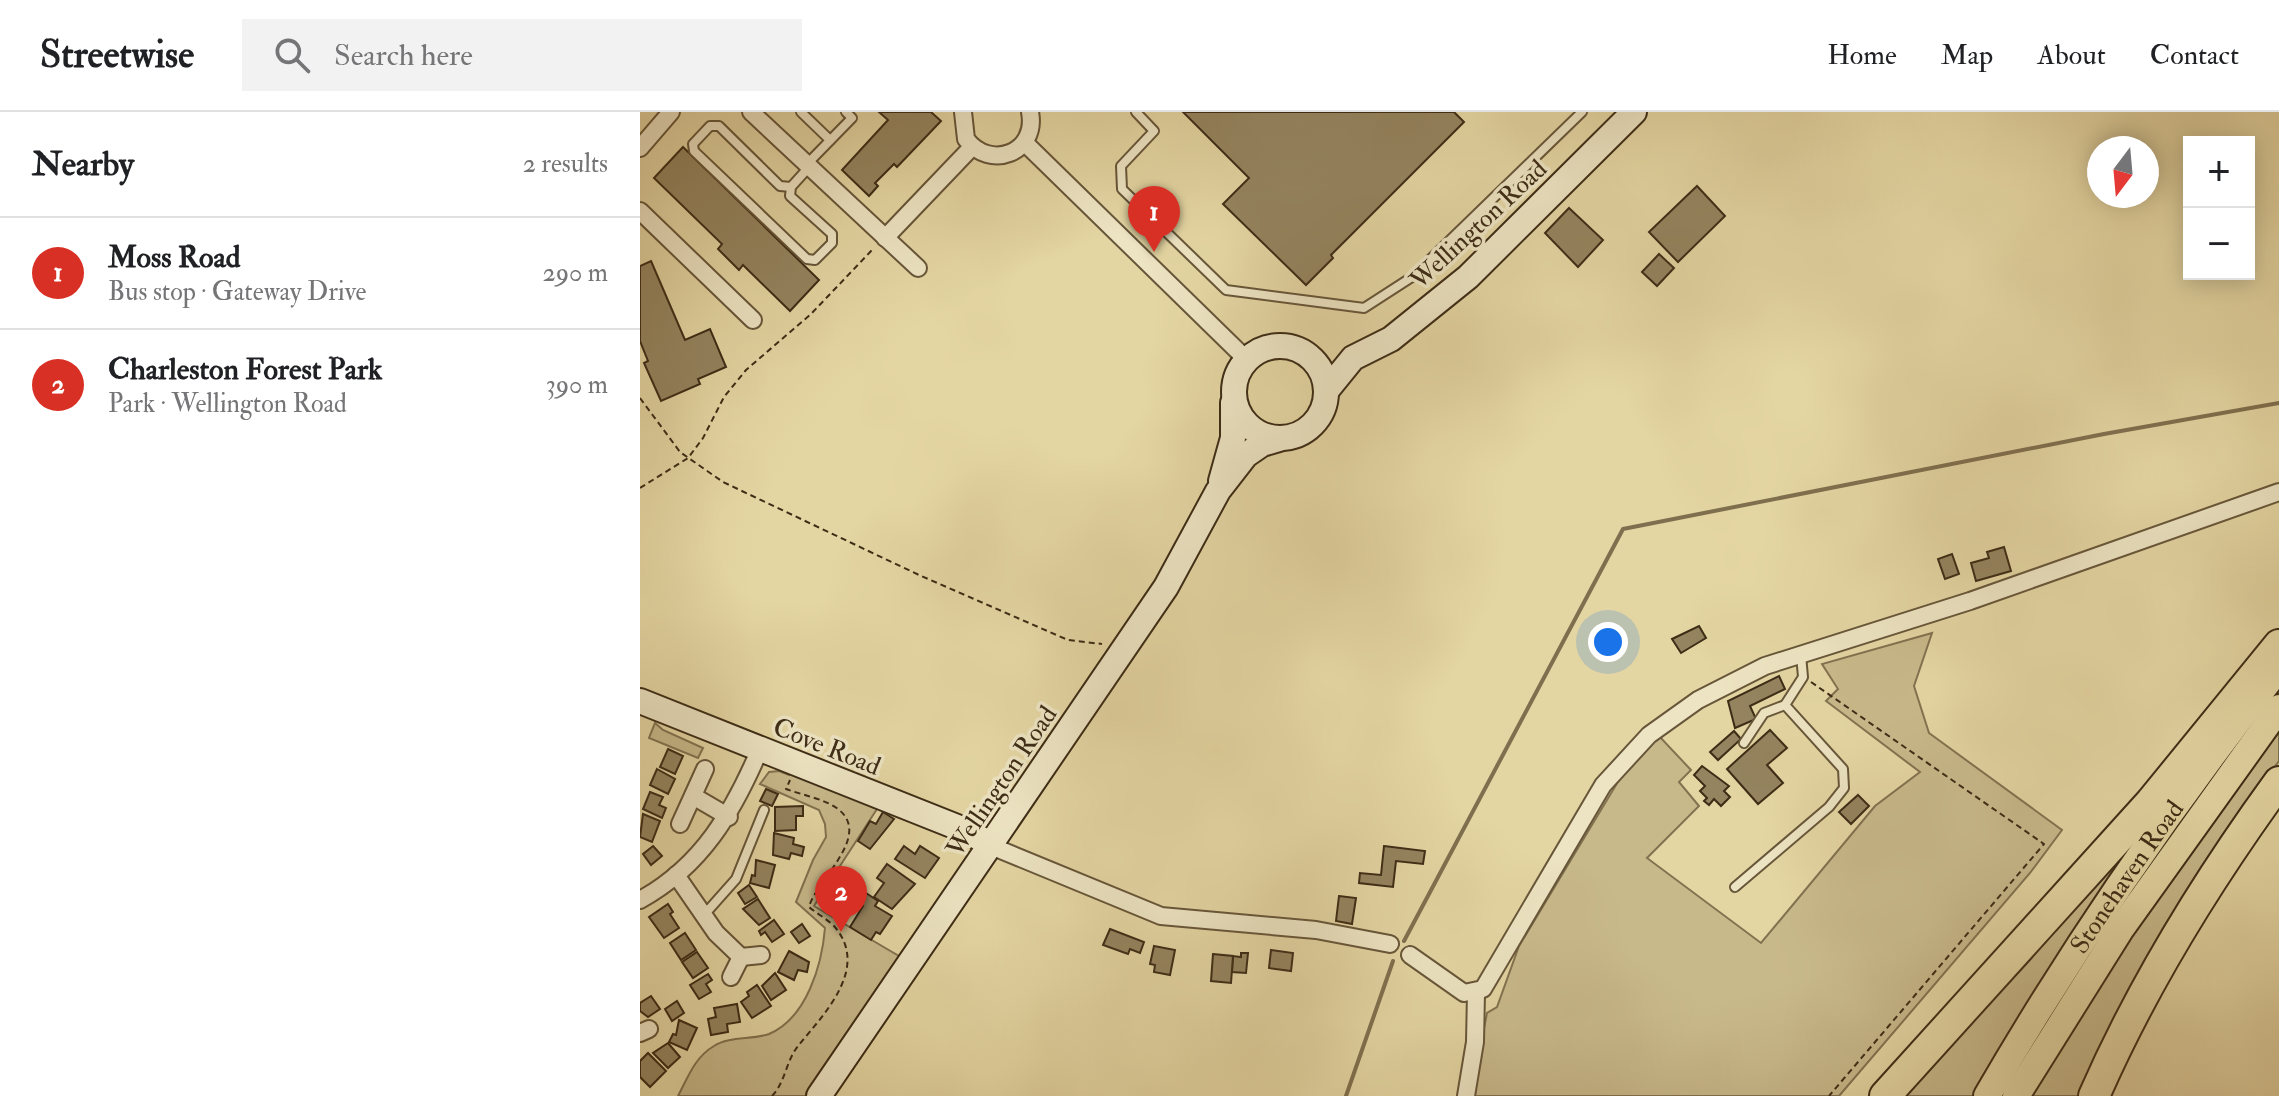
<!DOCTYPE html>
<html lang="en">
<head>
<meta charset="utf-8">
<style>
	:root { --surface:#fff; --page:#f2f2f2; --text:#202124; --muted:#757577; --line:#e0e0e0; --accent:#d93025 }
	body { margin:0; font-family:"IM FELL Double Pica",serif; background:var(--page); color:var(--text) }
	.controls { position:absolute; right:24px; top:24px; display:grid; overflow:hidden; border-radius:0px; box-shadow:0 4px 20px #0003 }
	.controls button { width:72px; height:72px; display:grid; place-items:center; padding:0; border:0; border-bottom:2px solid var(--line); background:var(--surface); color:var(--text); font:40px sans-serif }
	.compass { position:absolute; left:1447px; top:24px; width:72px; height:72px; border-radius:50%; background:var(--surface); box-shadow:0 4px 20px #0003; rotate:196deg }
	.you { position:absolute; left:968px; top:530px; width:28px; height:28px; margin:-20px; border:6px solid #fff; border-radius:50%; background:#1a73e8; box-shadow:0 0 0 12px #1a73e833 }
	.badge { display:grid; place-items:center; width:52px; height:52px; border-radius:50%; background:var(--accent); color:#fff; font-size:26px; font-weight:700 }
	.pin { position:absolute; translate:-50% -66px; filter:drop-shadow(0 2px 4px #0008) }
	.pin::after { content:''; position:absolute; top:42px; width:28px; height:24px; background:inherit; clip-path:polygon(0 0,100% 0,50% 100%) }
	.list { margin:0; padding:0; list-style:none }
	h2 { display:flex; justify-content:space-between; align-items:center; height:104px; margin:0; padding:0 32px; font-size:34px }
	h2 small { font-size:26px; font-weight:400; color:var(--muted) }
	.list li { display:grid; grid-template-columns:52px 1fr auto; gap:24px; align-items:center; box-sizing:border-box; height:112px; padding:0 32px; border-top:2px solid var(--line) }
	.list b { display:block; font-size:30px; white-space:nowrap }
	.list p { margin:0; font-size:26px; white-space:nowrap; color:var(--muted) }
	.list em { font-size:26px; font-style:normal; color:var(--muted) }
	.icon { flex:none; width:44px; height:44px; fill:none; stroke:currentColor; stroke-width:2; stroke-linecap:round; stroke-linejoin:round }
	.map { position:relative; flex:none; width:1639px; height:984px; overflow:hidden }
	header { display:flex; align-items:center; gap:48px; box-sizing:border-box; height:112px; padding:0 40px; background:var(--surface); border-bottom:2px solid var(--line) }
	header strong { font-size:38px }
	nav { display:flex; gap:44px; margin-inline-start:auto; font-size:28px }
	.search { width:560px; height:72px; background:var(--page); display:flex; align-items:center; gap:20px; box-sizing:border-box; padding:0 28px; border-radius:0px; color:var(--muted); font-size:30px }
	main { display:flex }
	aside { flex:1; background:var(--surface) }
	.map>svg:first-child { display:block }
	.green { fill:#c8b98b; stroke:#827250; stroke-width:2 }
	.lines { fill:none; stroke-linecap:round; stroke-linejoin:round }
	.stream { stroke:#7f6f4e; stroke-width:4 }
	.building { fill:#94845f; stroke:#3d2c16; stroke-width:2 }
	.lane-casing { stroke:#675639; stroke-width:12 }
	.street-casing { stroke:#675639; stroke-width:20 }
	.secondary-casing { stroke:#3d2c16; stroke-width:28 }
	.primary-casing { stroke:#3d2c16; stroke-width:30 }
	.highway-casing { stroke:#3d2c16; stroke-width:34 }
	.path { stroke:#3d2c16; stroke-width:2; stroke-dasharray:6 4; stroke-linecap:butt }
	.lane { stroke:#ede4c3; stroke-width:8 }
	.street { stroke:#ede4c3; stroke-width:16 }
	.secondary { stroke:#ede4c3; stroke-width:24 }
	.primary { stroke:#e4d6a3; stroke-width:26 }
	.highway { stroke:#e4d6a3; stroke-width:30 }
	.labels { text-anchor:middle; stroke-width:7; stroke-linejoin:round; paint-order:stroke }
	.street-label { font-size:26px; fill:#3d2c16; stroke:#ede4c3 }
</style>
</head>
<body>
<header>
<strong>Streetwise</strong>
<div class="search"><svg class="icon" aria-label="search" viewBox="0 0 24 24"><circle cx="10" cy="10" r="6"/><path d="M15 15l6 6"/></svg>Search here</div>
<nav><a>Home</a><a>Map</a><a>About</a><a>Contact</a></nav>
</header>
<main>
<aside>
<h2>Nearby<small>2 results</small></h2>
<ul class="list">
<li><span class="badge">1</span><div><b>Moss Road</b><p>Bus stop · Gateway Drive</p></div><em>290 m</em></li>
<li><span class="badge">2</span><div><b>Charleston Forest Park</b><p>Park · Wellington Road</p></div><em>390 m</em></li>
</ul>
</aside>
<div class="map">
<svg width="1639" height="984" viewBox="0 0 1639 984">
	<rect width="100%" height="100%" fill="#e4d6a3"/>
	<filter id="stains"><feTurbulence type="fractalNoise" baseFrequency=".0025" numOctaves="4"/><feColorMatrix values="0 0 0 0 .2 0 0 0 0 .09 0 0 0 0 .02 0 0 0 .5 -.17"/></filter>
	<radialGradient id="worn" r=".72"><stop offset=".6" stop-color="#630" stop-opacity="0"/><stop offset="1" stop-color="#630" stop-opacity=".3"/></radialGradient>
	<g class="green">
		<polygon points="1292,521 1274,574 1289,621 1422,718 1390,761 1199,984 831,984 847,901 857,895 879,834 982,663 1019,624 1051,658 1039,670 1059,694 1007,746 1121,831 1235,694 1280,660 1186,589 1198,577 1182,552"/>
		<polygon points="15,611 23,618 63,636 58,646 9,626"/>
		<polygon points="1639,613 1639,649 1608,692 1441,984 1388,984 1485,830"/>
		<path d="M139,659L149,663L151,660L237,697L174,794L259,844L262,840L266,843L166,984H38C48,965 55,945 74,934C89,924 112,928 129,922C167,906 182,852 185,816L156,790L173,748L186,725L185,712L179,698L120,672L129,660Z"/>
		<polygon points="1469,756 1473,756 1475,765 1335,984 1261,984 1388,850"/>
	</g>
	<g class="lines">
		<g class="stream">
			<polyline points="764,829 983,417 1464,322 1639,291"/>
			<polyline points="706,984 753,849"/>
		</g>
	</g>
	<g class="building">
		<polygon points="239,0 291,0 301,9 257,55 254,52 235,71 238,74 229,84 202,58 248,8"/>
		<polygon points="543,0 814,0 824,10 691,143 693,146 666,173 583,92 609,66"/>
		<polygon points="43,35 179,168 150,199 103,153 99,158 78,137 82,132 14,66"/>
		<polygon points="1057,74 1085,104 1038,150 1009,120"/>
		<polygon points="929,96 963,128 938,155 905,121"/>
		<polygon points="1019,142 1034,156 1017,174 1002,160"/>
		<polygon points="11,149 45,228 70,217 86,255 58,267 60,272 21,289 4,251 8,249 0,229 0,154"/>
		<polygon points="1364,435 1371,459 1336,469 1331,451 1349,446 1347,440"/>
		<polygon points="1312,442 1319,462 1305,467 1298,447"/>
		<polygon points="1059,514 1066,526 1041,541 1032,527"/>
		<polygon points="1139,564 1145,577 1110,594 1116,607 1095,616 1088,589"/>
		<polygon points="1130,618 1147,636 1127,653 1143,671 1118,692 1087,657"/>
		<polygon points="1094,619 1101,627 1078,648 1070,640"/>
		<polygon points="28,637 43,644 35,662 20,655"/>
		<polygon points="1062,654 1089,674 1084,679 1090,685 1081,694 1074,687 1069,693 1064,689 1067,686 1060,679 1065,674 1054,663"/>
		<polygon points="17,657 35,667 28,682 10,673"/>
		<polygon points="126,677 138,682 132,694 120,689"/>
		<polygon points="10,680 23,685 19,693 26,696 22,706 3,697"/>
		<polygon points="1218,683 1229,694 1211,712 1199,700"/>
		<polygon points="163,694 163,704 156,704 156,718 135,719 135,695"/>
		<polygon points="243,700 254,707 230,737 218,729 230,709 236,712"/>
		<polygon points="3,702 20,709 12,730 0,725"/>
		<polygon points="134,721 154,726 153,732 164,735 162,744 151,741 149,747 133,743"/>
		<polygon points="13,734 22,744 11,753 3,742"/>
		<polygon points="264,734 275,742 280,734 299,746 285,766 255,747"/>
		<polygon points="744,734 785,739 783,752 756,749 753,775 719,771 720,761 741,763"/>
		<polygon points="116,748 135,753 129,776 110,771 112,763 115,764"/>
		<polygon points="247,752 275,772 252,797 234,785 244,771 237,766"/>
		<polygon points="109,773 117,785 105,792 98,781"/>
		<polygon points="226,781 238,789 235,794 252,804 240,822 236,820 231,828 210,815 223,794 219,792"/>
		<polygon points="699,784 716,786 712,812 696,809"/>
		<polygon points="118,787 130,806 119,813 103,797"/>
		<polygon points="28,792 33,800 30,802 39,816 24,826 9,805"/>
		<polygon points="134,808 144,822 132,830 125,820 121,823 119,819"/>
		<polygon points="162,812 170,824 159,831 151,820"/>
		<polygon points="470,817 504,830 500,841 490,837 488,842 463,833"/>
		<polygon points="45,821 56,838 41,848 30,831"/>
		<polygon points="514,834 535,838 530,863 514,860 515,853 510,852"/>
		<polygon points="631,838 653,841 651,859 629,856"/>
		<polygon points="149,839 169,850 167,860 158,858 154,868 138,860"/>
		<polygon points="57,840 68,856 53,866 42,850"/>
		<polygon points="601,841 608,841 606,861 592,860 593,844 601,845"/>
		<polygon points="573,842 593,844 591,871 571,869"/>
		<polygon points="135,861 146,878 131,888 122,874"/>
		<polygon points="68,862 72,868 66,872 71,880 59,887 50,873"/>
		<polygon points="117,873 131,894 112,906 101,890 109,884 107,880"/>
		<polygon points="11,884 20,897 8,905 0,899 0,891"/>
		<polygon points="37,889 44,901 32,909 25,897"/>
		<polygon points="97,892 100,910 87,912 88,920 71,923 68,907 76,905 74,896"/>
		<polygon points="39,908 57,916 47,938 29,930 33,922 36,923"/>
		<polygon points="28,931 40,945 28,956 13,941"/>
		<polygon points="8,941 26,959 10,975 0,965 0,949"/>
	</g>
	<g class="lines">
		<defs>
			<g id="lane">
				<polyline points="161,0 190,28"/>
				<polyline points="496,0 514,19 481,54 482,77 586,178 724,196 772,165 942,0"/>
				<polyline points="168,51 212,6 206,0"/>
				<polyline points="151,75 140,74 79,14 70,14 53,32 54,39 167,147 175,148 192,131 192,122 150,84 151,75 170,54"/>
				<polyline points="1104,631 1124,601 1145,593"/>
				<polyline points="1095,775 1189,695 1204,676 1203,657 1145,593 1163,565 1161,543"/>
				<polyline points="64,803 96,767 124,698"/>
			</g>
			<g id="street">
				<polyline points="111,0 278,156"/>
				<path d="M323,0L326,27C350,59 398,41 390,0"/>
				<polyline points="385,31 606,247"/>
				<polyline points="0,36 31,0"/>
				<polyline points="0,99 113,208"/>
				<polyline points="245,126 332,35"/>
				<polyline points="53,684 89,705"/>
				<polyline points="40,712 65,657"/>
				<polyline points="351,734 521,804 676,818 750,832"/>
				<polyline points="36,763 76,821 101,845 121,843"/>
				<path d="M0,788C62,754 93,700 120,637"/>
				<polyline points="770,843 824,881 843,877 963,673 1009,623 1058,588 1125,554 1330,489 1639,380"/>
				<polyline points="91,865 101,845"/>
				<polyline points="0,921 9,917"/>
				<polyline points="826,984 835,930 836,881"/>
			</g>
			<g id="secondary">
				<circle cx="640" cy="280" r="46"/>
				<polyline points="687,278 713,246 751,227 828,165 994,0"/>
				<polyline points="581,369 593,326 593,291"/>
				<polyline points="0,589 332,721 351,734"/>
				<polyline points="179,984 526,475 578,379 606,343 622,332 639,327"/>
			</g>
			<g id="primary">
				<path id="s1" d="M1347,984C1434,834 1532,692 1639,556"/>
				<polyline points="1376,984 1480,818 1639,596"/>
			</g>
			<g id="highway">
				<polyline points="1245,984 1511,690 1639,533"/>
				<path d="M1454,984C1503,872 1567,769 1639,670"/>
			</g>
		</defs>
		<use href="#lane" class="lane-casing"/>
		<use href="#street" class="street-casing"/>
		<use href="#secondary" class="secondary-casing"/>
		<use href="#primary" class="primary-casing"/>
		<use href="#highway" class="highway-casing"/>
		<g class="path">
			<polyline points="0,286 40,340 83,370 279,463 428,528 462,532"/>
			<polyline points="0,376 48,346 63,326 84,285 106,258 171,202 233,137"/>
			<polyline points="1171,570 1404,732 1189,984"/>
			<path d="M132,984C145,971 146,949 158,934C183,903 231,856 194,814C187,807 176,801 169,795C176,768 233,724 198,697C185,687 162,683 146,677L150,668"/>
		</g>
		<use href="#lane" class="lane"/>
		<use href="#street" class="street"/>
		<use href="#secondary" class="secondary"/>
		<use href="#primary" class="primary"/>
		<use href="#highway" class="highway"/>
	</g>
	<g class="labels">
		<g class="street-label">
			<text transform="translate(838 112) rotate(-43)" y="9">Wellington Road</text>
			<text transform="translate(187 634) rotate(22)" y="9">Cove Road</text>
			<text transform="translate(361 669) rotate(-56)" y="9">Wellington Road</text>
			<text dy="9" stroke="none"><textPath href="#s1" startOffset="260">Stonehaven Road</textPath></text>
		</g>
	</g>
	<rect width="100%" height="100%" filter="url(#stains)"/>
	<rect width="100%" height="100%" fill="url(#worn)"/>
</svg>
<div class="controls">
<button>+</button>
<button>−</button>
</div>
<svg class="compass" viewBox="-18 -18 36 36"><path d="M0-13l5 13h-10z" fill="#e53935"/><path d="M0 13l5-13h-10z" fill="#757577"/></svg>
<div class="you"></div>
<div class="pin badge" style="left:514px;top:140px">1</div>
<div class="pin badge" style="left:201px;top:820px">2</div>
</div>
</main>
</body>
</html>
